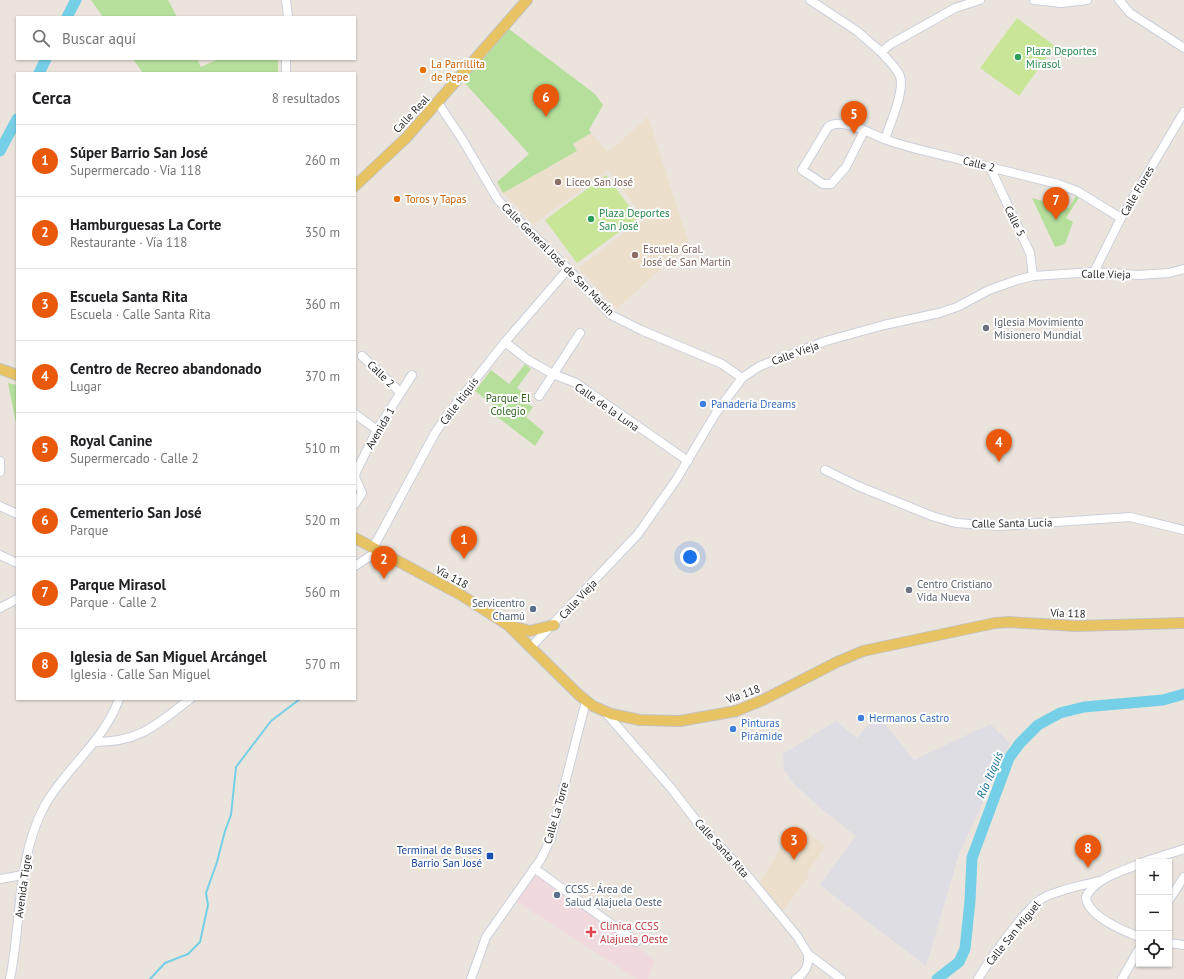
<!DOCTYPE html>
<html lang="es">
<head>
<meta charset="utf-8">
<style>
	:root { --surface:#fff; --page:#f2f2f2; --text:#202124; --muted:#757577; --line:#e0e0e0; --accent:#ea580c }
	body { margin:0; font-family:"PT Sans",sans-serif; background:var(--page); color:var(--text) }
	.controls { position:absolute; right:12px; bottom:12px; display:grid; overflow:hidden; border-radius:0px; box-shadow:0 1px 3px #0004 }
	.controls button { width:36px; height:36px; display:grid; place-items:center; padding:0; border:0; border-bottom:1px solid var(--line); background:var(--surface); color:var(--text); font:20px sans-serif }
	.you { position:absolute; left:690px; top:557px; width:14px; height:14px; margin:-10px; border:3px solid #fff; border-radius:50%; background:#1a73e8; box-shadow:0 0 0 6px #1a73e833 }
	.badge { display:grid; place-items:center; width:26px; height:26px; border-radius:50%; background:var(--accent); color:#fff; font-size:13px; font-weight:700 }
	.pin { position:absolute; translate:-50% -33px; filter:drop-shadow(0 1px 2px #0008) }
	.pin::after { content:''; position:absolute; top:21px; width:14px; height:12px; background:inherit; clip-path:polygon(0 0,100% 0,50% 100%) }
	.list { margin:0; padding:0; list-style:none }
	h2 { display:flex; justify-content:space-between; align-items:center; height:52px; margin:0; padding:0 16px; font-size:17px }
	h2 small { font-size:13px; font-weight:400; color:var(--muted) }
	.list li { display:grid; grid-template-columns:26px 1fr auto; gap:12px; align-items:center; box-sizing:border-box; height:72px; padding:0 16px; border-top:1px solid var(--line) }
	.list b { display:block; font-size:15px; white-space:nowrap }
	.list p { margin:0; font-size:13px; white-space:nowrap; color:var(--muted) }
	.list em { font-size:13px; font-style:normal; color:var(--muted) }
	.icon { flex:none; width:22px; height:22px; fill:none; stroke:currentColor; stroke-width:2; stroke-linecap:round; stroke-linejoin:round }
	.map { position:relative; flex:none; width:1184px; height:979px; overflow:hidden }
	.search { position:absolute; background:var(--surface); box-shadow:0 1px 3px #0004; left:16px; top:16px; width:340px; height:44px; display:flex; align-items:center; gap:10px; box-sizing:border-box; padding:0 14px; border-radius:0px; color:var(--muted); font-size:15px }
	.panel { position:absolute; background:var(--surface); box-shadow:0 1px 3px #0004; left:16px; top:72px; width:340px; height:628px; border-radius:0px }
	.map>svg:first-child { display:block }
	.industrial { fill:#dedde4 }
	.education { fill:#ece0cd }
	.medical { fill:#f1dadd }
	.green { fill:#b6df9c }
	.pitch { fill:#c9e598 }
	.lines { fill:none; stroke-linecap:round; stroke-linejoin:round }
	.stream { stroke:#75cfe7; stroke-width:2 }
	.river { stroke:#75cfe7; stroke-width:11 }
	.minor-casing { stroke:#cbcfdb; stroke-width:10 }
	.major-casing { stroke:#c3c3c3; stroke-width:12 }
	.minor { stroke:#fff; stroke-width:8 }
	.major { stroke:#e8c364; stroke-width:10 }
	.leisure-dot { fill:#2e9e5b; stroke:#fff; stroke-width:1.5 }
	.food-dot { fill:#e8710a; stroke:#fff; stroke-width:1.5 }
	.education-dot { fill:#8d6e63; stroke:#fff; stroke-width:1.5 }
	.worship-dot { fill:#6b7280; stroke:#fff; stroke-width:1.5 }
	.shop-dot { fill:#3f7fe0; stroke:#fff; stroke-width:1.5 }
	.service-dot { fill:#5c6f8a; stroke:#fff; stroke-width:1.5 }
	.transit-dot { fill:#1a4fb4; stroke:#fff; stroke-width:1.5 }
	.health-dot { fill:#e0444e; stroke:#fff; stroke-width:1.5 }
	.labels { text-anchor:middle; stroke-width:4; stroke-linejoin:round; paint-order:stroke }
	.leisure-label { font-size:11px; fill:#27864d; stroke:#fff; text-anchor:start }
	.food-label { font-size:11px; fill:#c56008; stroke:#fff; text-anchor:start }
	.street-label { font-size:11px; fill:#2a2a2a; stroke:#fff }
	.education-label { font-size:11px; fill:#785e54; stroke:#fff; text-anchor:start }
	.worship-label { font-size:11px; fill:#5b616d; stroke:#fff; text-anchor:start }
	.park-label { font-size:11px; fill:#30631e; stroke:#fff }
	.shop-label { font-size:11px; fill:#366cbe; stroke:#fff; text-anchor:start }
	.service-label { font-size:11px; fill:#4e5e75; stroke:#fff; text-anchor:end }
	.transit-label { font-size:11px; fill:#164399; stroke:#fff; text-anchor:end }
	.health-label { font-size:11px; fill:#be3a42; stroke:#fff; text-anchor:start }
	.water-label { font-size:12px; font-style:italic; fill:#156e93; stroke:#fff }
</style>
</head>
<body>
<div class="map">
<svg width="1184" height="979" viewBox="0 0 1184 979">
	<rect width="100%" height="100%" fill="#ebe4dd"/>
	<polygon class="industrial" points="877,714 914,760 990,724 1010,743 959,854 926,966 820,885 856,836 824,811 795,785 784,770 783,754 836,721 857,738"/>
	<g class="education">
		<polygon points="648,117 689,243 617,309 578,268 644,218 608,170 533,225 503,193 577,151 573,144 591,133 608,152"/>
		<polygon points="795,823 825,846 807,874 809,876 782,912 759,884"/>
	</g>
	<polygon class="medical" points="536,871 655,960 648,979 637,979 515,901"/>
	<g class="green">
		<polygon points="91,0 168,0 177,17 103,17"/>
		<polygon points="509,29 595,94 603,105 589,130 591,133 573,144 577,151 503,193 497,182 529,154 463,81"/>
		<polygon points="133,59 197,59 201,67 218,59 278,59 278,73 143,73"/>
		<polygon points="1077,194 1080,196 1066,218 1073,222 1065,244 1055,247 1032,198 1069,208"/>
		<polygon points="525,364 531,369 517,388 521,391 521,397 529,403 528,404 533,407 526,417 544,432 535,446 500,419 488,411 493,405 475,391 491,370 509,384"/>
		<polygon points="8,383 17,385 17,428"/>
	</g>
	<g class="pitch">
		<polygon points="1017,18 1055,46 1019,96 980,68"/>
		<polygon points="606,175 638,218 577,263 545,220"/>
	</g>
	<g class="lines">
		<polyline class="stream" points="150,979 165,963 188,954 200,942 208,905 206,893 217,862 225,831 231,815 236,767 271,721 300,699"/>
		<g class="river">
			<polyline points="67,17 76,0"/>
			<polyline points="39,73 46,59"/>
			<polyline points="0,151 17,119"/>
			<polyline points="937,979 959,962 965,949 970,901 972,858 1009,758 1020,743 1038,725 1060,713 1084,707 1163,700 1184,694"/>
		</g>
		<defs>
			<g id="minor">
				<polyline points="286,0 288,17"/>
				<polyline points="810,0 857,31 881,52 891,44 955,8 980,0"/>
				<polyline points="1034,0 1061,3 1087,0"/>
				<polyline points="1119,0 1130,13 1184,48"/>
				<path d="M881,52C887,59 896,67 900,76C905,91 890,124 885,139"/>
				<polyline points="286,59 286,73"/>
				<polyline points="438,103 462,139 498,200 568,269 611,315 641,330 722,364 742,378"/>
				<path d="M864,131L846,167L831,184H823L802,170L828,127C841,117 870,133 884,139C909,148 935,153 961,160C993,168 1026,176 1058,184L1077,191L1121,218"/>
				<polyline points="990,167 1030,253 1033,276"/>
				<polyline points="1094,272 1121,218 1184,112"/>
				<polyline points="505,342 528,360 553,374 576,383 688,461"/>
				<polyline points="362,356 400,392"/>
				<polyline points="539,396 580,333"/>
				<polyline points="355,414 377,430"/>
				<polyline points="0,461 0,472"/>
				<polyline points="825,470 858,486 932,516 956,523 999,526 1130,517 1184,530"/>
				<polyline points="355,504 362,493 355,477 356,472 377,430 412,375"/>
				<polyline points="0,506 17,514"/>
				<polyline points="373,548 435,433 448,414 505,342 568,269"/>
				<polyline points="0,555 17,563"/>
				<polyline points="355,566 378,551"/>
				<polyline points="0,608 17,599"/>
				<polyline points="531,647 638,534 676,480 716,413 742,378 760,366 826,341 884,325 939,313 957,307 989,290 1017,280 1033,276 1094,272 1138,275 1169,273 1184,269"/>
				<polyline points="605,712 671,788 698,823 746,874 797,936 808,954 841,979"/>
				<path d="M95,742C140,742 156,725 190,699"/>
				<polyline points="1143,862 1184,849"/>
				<path d="M1139,864C1121,872 1095,878 1086,897C1087,916 1124,931 1139,937"/>
				<polyline points="534,868 636,942"/>
				<polyline points="0,879 23,875"/>
				<polyline points="1169,900 1184,877"/>
				<polyline points="1169,943 1184,945"/>
				<path d="M10,979C22,921 16,859 45,805C67,767 104,741 119,699"/>
				<polyline points="471,979 486,937 541,859 551,838 586,701"/>
				<path d="M796,979C806,972 809,966 808,954"/>
				<path d="M978,979C988,962 1028,905 1043,898C1060,889 1081,886 1099,881"/>
				<polyline points="1122,979 1139,949"/>
			</g>
			<g id="major">
				<polyline points="355,186 406,138 527,0"/>
				<polyline points="0,369 17,375"/>
				<polyline points="355,538 461,595 508,625 579,695 593,706 611,714 640,720 680,721 736,711 763,700 837,662 863,651 995,623 1009,622 1076,626 1184,623"/>
				<polyline points="511,626 530,631 554,625"/>
			</g>
		</defs>
		<use href="#minor" class="minor-casing"/>
		<use href="#major" class="major-casing"/>
		<use href="#minor" class="minor"/>
		<use href="#major" class="major"/>
	</g>
	<g class="leisure-dot">
		<circle cx="1018" cy="57" r="4"/>
		<circle cx="591" cy="219" r="4"/>
	</g>
	<g class="food-dot">
		<circle cx="423" cy="70" r="4"/>
		<circle cx="397" cy="199" r="4"/>
	</g>
	<g class="education-dot">
		<circle cx="558" cy="182" r="4"/>
		<circle cx="635" cy="255" r="4"/>
	</g>
	<g class="worship-dot">
		<circle cx="986" cy="328" r="4"/>
		<circle cx="909" cy="590" r="4"/>
	</g>
	<g class="shop-dot">
		<circle cx="703" cy="404" r="4"/>
		<circle cx="861" cy="718" r="4"/>
		<circle cx="733" cy="729" r="4"/>
	</g>
	<g class="service-dot">
		<circle cx="533" cy="609" r="4"/>
		<circle cx="557" cy="895" r="4"/>
	</g>
	<rect class="transit-dot" x="486" y="852" width="8" height="8" rx="2"/>
	<path class="health-dot" d="M589 926h4v4h4v4h-4v4h-4v-4h-4v-4h4z"/>
	<g class="labels">
		<g class="leisure-label">
			<text x="1026" y="55">Plaza Deportes<tspan x="1026" dy="13">Mirasol</tspan></text>
			<text x="599" y="217">Plaza Deportes<tspan x="599" dy="13">San José</tspan></text>
		</g>
		<g class="food-label">
			<text x="431" y="68">La Parrillita<tspan x="431" dy="13">de Pepe</tspan></text>
			<text x="405" y="203">Toros y Tapas</text>
		</g>
		<g class="street-label">
			<text transform="translate(411 114) rotate(-47)" y="4">Calle Real</text>
			<text transform="translate(979 164) rotate(14)" y="4">Calle 2</text>
			<text transform="translate(1137 191) rotate(-60)" y="4">Calle Flores</text>
			<text transform="translate(1015 221) rotate(64)" y="4">Calle 5</text>
			<text transform="translate(558 259) rotate(45)" y="4">Calle General José de San Martín</text>
			<text transform="translate(1106 274) rotate(1)" y="4">Calle Vieja</text>
			<text transform="translate(795 353) rotate(-20)" y="4">Calle Vieja</text>
			<text transform="translate(381 374) rotate(44)" y="4">Calle 2</text>
			<text transform="translate(459 401) rotate(-53)" y="4">Calle Itiquís</text>
			<text transform="translate(607 407) rotate(35)" y="4">Calle de la Luna</text>
			<text transform="translate(380 428) rotate(-60)" y="4">Avenida 1</text>
			<text transform="translate(1012 523) rotate(-1)" y="4">Calle Santa Lucía</text>
			<text transform="translate(452 577) rotate(28)" y="4">Vía 118</text>
			<text transform="translate(578 599) rotate(-47)" y="4">Calle Vieja</text>
			<text transform="translate(1068 613) rotate(2)" y="4">Vía 118</text>
			<text transform="translate(743 694) rotate(-20)" y="4">Vía 118</text>
			<text transform="translate(556 813) rotate(-74)" y="4">Calle La Torre</text>
			<text transform="translate(722 848) rotate(48)" y="4">Calle Santa Rita</text>
			<text transform="translate(23 886) rotate(-82)" y="4">Avenida Tigre</text>
			<text transform="translate(1013 933) rotate(-51)" y="4">Calle San Miguel</text>
		</g>
		<g class="education-label">
			<text x="566" y="186">Liceo San José</text>
			<text x="643" y="253">Escuela Gral.<tspan x="643" dy="13">José de San Martín</tspan></text>
		</g>
		<g class="worship-label">
			<text x="994" y="326">Iglesia Movimiento<tspan x="994" dy="13">Misionero Mundial</tspan></text>
			<text x="917" y="588">Centro Cristiano<tspan x="917" dy="13">Vida Nueva</tspan></text>
		</g>
		<g class="park-label">
			<text x="508" y="402">Parque El<tspan x="508" dy="13">Colegio</tspan></text>
		</g>
		<g class="shop-label">
			<text x="711" y="408">Panadería Dreams</text>
			<text x="869" y="722">Hermanos Castro</text>
			<text x="741" y="727">Pinturas<tspan x="741" dy="13">Pirámide</tspan></text>
		</g>
		<g class="service-label">
			<text x="525" y="607">Servicentro<tspan x="525" dy="13">Chamú</tspan></text>
			<text x="565" y="893" text-anchor="start">CCSS - Área de<tspan x="565" dy="13">Salud Alajuela Oeste</tspan></text>
		</g>
		<g class="transit-label">
			<text x="482" y="854">Terminal de Buses<tspan x="482" dy="13">Barrio San José</tspan></text>
		</g>
		<g class="health-label">
			<text x="600" y="930">Clínica CCSS<tspan x="600" dy="13">Alajuela Oeste</tspan></text>
		</g>
		<g class="water-label">
			<text transform="translate(990 775) rotate(-67)" y="4">Río Itiquís</text>
		</g>
	</g>
</svg>
<div class="controls">
<button>+</button>
<button>−</button>
<button><svg class="icon" aria-label="locate" viewBox="0 0 24 24"><circle cx="12" cy="12" r="6"/><path d="M12 2v4M12 18v4M2 12h4M18 12h4"/></svg></button>
</div>
<div class="you"></div>
<div class="pin badge" style="left:464px;top:559px">1</div>
<div class="pin badge" style="left:384px;top:579px">2</div>
<div class="pin badge" style="left:794px;top:860px">3</div>
<div class="pin badge" style="left:999px;top:462px">4</div>
<div class="pin badge" style="left:854px;top:134px">5</div>
<div class="pin badge" style="left:546px;top:117px">6</div>
<div class="pin badge" style="left:1056px;top:220px">7</div>
<div class="pin badge" style="left:1088px;top:868px">8</div>
<div class="search"><svg class="icon" aria-label="search" viewBox="0 0 24 24"><circle cx="10" cy="10" r="6"/><path d="M15 15l6 6"/></svg>Buscar aquí</div>
<section class="panel">
<h2>Cerca<small>8 resultados</small></h2>
<ul class="list">
<li><span class="badge">1</span><div><b>Súper Barrio San José</b><p>Supermercado · Vía 118</p></div><em>260 m</em></li>
<li><span class="badge">2</span><div><b>Hamburguesas La Corte</b><p>Restaurante · Vía 118</p></div><em>350 m</em></li>
<li><span class="badge">3</span><div><b>Escuela Santa Rita</b><p>Escuela · Calle Santa Rita</p></div><em>360 m</em></li>
<li><span class="badge">4</span><div><b>Centro de Recreo abandonado</b><p>Lugar</p></div><em>370 m</em></li>
<li><span class="badge">5</span><div><b>Royal Canine</b><p>Supermercado · Calle 2</p></div><em>510 m</em></li>
<li><span class="badge">6</span><div><b>Cementerio San José</b><p>Parque</p></div><em>520 m</em></li>
<li><span class="badge">7</span><div><b>Parque Mirasol</b><p>Parque · Calle 2</p></div><em>560 m</em></li>
<li><span class="badge">8</span><div><b>Iglesia de San Miguel Arcángel</b><p>Iglesia · Calle San Miguel</p></div><em>570 m</em></li>
</ul>
</section>
</div>
</body>
</html>
